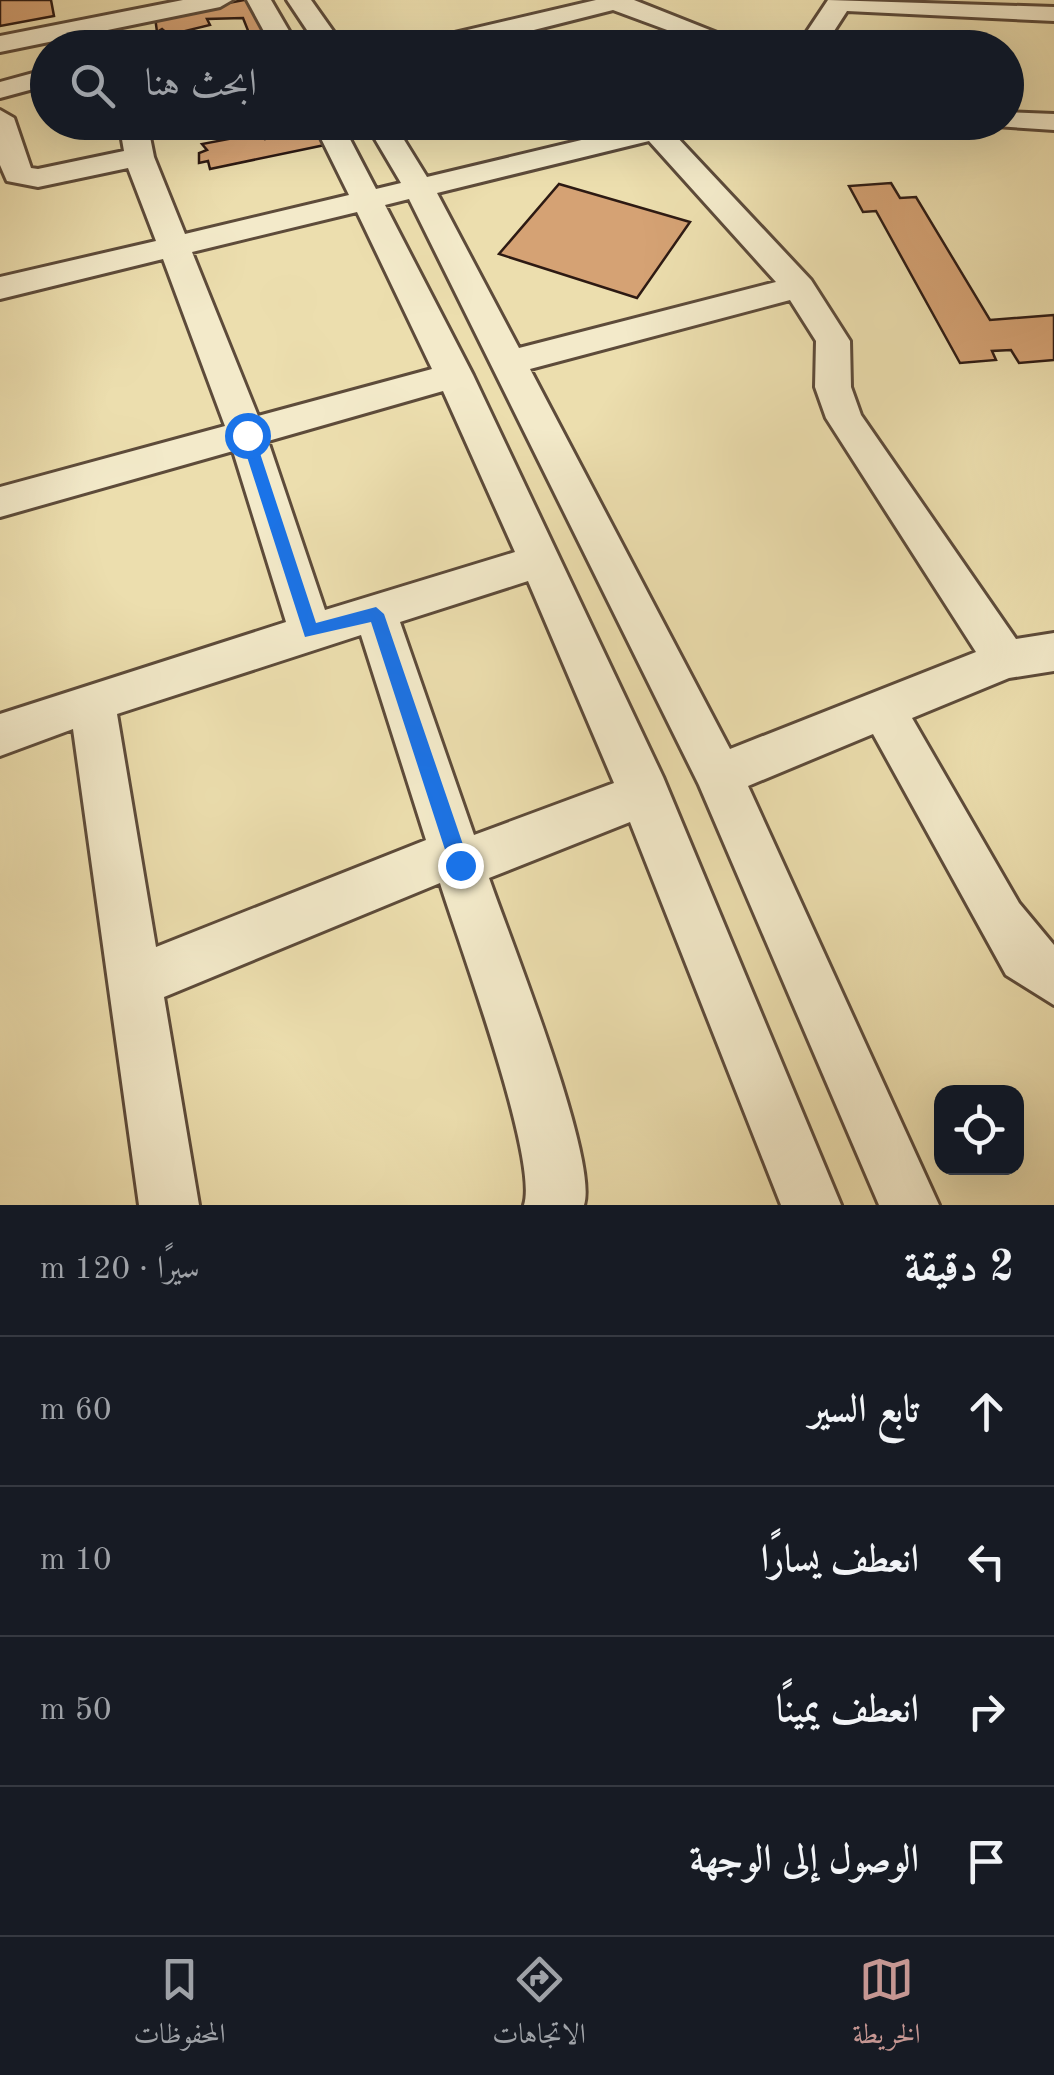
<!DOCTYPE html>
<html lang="ar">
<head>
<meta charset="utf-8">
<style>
	:root { --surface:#171b24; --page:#20242c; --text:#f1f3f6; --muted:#9ea1a6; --line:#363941; --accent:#c59692 }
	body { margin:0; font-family:"Old Standard TT",Amiri,serif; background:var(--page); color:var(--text); direction:rtl }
	.controls { position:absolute; right:30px; bottom:30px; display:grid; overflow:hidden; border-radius:20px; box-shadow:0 10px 40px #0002 }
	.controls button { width:90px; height:90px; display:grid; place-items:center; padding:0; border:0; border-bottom:2px solid var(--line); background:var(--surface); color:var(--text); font:50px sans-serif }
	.stop { position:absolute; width:30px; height:30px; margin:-22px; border:8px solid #1a73e8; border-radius:50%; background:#fff }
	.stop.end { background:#1a73e8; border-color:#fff; box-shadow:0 2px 10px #0008 }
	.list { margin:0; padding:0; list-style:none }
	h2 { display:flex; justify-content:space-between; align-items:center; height:130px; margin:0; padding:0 40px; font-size:42px }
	h2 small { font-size:32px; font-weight:400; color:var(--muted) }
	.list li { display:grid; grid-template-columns:65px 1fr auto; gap:30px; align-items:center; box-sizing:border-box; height:150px; padding:0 40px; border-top:2px solid var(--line) }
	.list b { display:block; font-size:38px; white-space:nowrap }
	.list em { font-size:32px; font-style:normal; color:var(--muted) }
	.icon { flex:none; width:55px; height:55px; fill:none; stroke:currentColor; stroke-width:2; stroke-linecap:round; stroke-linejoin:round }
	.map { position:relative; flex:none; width:1054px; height:1205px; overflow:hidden; direction:ltr }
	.search { position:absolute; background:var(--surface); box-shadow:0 10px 40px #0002; left:30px; right:30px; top:30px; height:110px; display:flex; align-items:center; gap:25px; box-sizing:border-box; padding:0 35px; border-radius:55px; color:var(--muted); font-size:38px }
	.sheet { height:730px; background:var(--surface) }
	nav { display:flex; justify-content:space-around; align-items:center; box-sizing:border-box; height:140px; border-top:2px solid var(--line); background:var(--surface); font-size:28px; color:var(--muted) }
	nav a { display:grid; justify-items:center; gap:5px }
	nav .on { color:var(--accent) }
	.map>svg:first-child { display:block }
	.building { fill:#d5a274; stroke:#2d1a13; stroke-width:2.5 }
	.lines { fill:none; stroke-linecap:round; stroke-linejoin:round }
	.minor-casing { stroke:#5d4b3a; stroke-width:6 }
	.minor { fill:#f3eaca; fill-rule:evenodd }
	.route { fill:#1a73e8 }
</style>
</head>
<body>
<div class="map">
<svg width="1054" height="1205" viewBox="0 0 1054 1205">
	<rect width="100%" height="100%" fill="#ecdeae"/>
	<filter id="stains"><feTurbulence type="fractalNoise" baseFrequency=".002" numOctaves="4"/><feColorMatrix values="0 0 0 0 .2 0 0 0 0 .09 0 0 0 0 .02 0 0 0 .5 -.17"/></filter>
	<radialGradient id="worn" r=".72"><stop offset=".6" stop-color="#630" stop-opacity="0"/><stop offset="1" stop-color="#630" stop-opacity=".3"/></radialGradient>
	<g class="building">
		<polygon points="0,0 51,0 54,16 0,26"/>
		<polygon points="244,0 259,0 296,48 200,48 251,38 243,18 207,19 210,25 169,35 162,29 157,32 155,17"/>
		<polygon points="293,122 335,122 344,141 210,169 208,161 199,163 199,153 207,150 202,144 260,133 265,139 277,135 274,130 295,126"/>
		<polygon points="891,183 900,198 916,197 990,320 1054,315 1054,360 1019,363 1011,350 992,351 996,360 960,363 876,211 863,212 849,186"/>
		<polygon points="559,184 690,222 637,298 499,254"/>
	</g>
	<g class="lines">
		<defs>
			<g id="minor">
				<polygon points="183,0 232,0 220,7 0,52 0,36"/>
				<polygon points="247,0 271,0 299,48 273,48"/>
				<polygon points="287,0 311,0 345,48 319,48"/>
				<polygon points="596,0 634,0 755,48 716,48 613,10 463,48 412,48 416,42"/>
				<polygon points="828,0 1054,7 1054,21 847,11 823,48 796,48"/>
				<polygon points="48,69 48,85 0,98 0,82"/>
				<path d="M0,110L14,118L31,168L38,169L124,151L119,122H147L154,157L185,234L349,195L313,122H341L376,189L401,183L365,122H393L427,177L636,127L633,122H707L703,128L675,135L811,280L850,341L851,387L861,415L1016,639L1054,633V671L1009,678L912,718L1019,903L1054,945V1005L1006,975L873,734L748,786L939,1205H879L699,785L409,199L385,205L473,375L663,777L841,1205H781L630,822L489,878C509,936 599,1160 584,1205H524C539,1160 458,941 440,883L164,997L199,1205H139L73,729L0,756V714L286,622L233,451L0,517V487L225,426L163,259L0,299V277L156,241L128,168L38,187L7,181L0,165ZM649,141L776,282L519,348L437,193ZM357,212L432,369L258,416L192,252ZM790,300L816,341L815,387L826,418L976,652L730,749L530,369ZM443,391L515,552L325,610L268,441ZM528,581L614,783L474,835L400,622ZM361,635L426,840L156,947L117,714Z"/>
				<polygon points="1006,112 1054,114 1054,130 996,126 994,122 1006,122"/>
			</g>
		</defs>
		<use href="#minor" class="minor-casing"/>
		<use href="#minor" class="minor"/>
	</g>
	<polygon class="route" points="247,430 254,435 316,623 376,607 384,614 470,865 467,871 460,874 450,865 371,622 305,637 240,435"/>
	<rect width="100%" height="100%" filter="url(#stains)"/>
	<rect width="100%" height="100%" fill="url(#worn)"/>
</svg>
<div class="controls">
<button><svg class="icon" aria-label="locate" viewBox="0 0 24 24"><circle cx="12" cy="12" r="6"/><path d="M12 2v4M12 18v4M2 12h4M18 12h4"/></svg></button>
</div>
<div class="stop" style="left:247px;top:435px"></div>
<div class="stop end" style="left:460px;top:865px"></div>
<div class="search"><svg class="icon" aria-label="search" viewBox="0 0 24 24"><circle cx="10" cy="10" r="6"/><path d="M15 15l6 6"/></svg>ابحث هنا</div>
</div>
<section class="sheet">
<h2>2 دقيقة<small>سيرًا · 120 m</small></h2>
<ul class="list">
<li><svg class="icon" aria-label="ahead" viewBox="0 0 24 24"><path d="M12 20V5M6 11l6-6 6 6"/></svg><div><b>تابع السير</b></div><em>60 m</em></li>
<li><svg class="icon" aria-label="left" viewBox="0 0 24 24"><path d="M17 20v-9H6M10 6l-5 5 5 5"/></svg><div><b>انعطف يسارًا</b></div><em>10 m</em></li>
<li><svg class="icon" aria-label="right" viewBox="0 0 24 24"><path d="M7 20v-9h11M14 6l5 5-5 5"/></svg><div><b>انعطف يمينًا</b></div><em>50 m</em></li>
<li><svg class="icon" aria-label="arrive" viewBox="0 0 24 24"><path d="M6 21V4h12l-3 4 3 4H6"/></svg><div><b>الوصول إلى الوجهة</b></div></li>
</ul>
</section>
<nav>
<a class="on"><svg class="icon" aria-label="map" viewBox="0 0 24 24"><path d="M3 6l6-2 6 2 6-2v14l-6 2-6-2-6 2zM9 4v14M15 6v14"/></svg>الخريطة</a>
<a><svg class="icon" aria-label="directions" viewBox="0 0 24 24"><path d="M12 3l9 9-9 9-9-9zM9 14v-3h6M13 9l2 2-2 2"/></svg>الاتجاهات</a>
<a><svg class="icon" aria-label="saved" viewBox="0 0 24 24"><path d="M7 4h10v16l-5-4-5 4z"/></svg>المحفوظات</a>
</nav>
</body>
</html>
